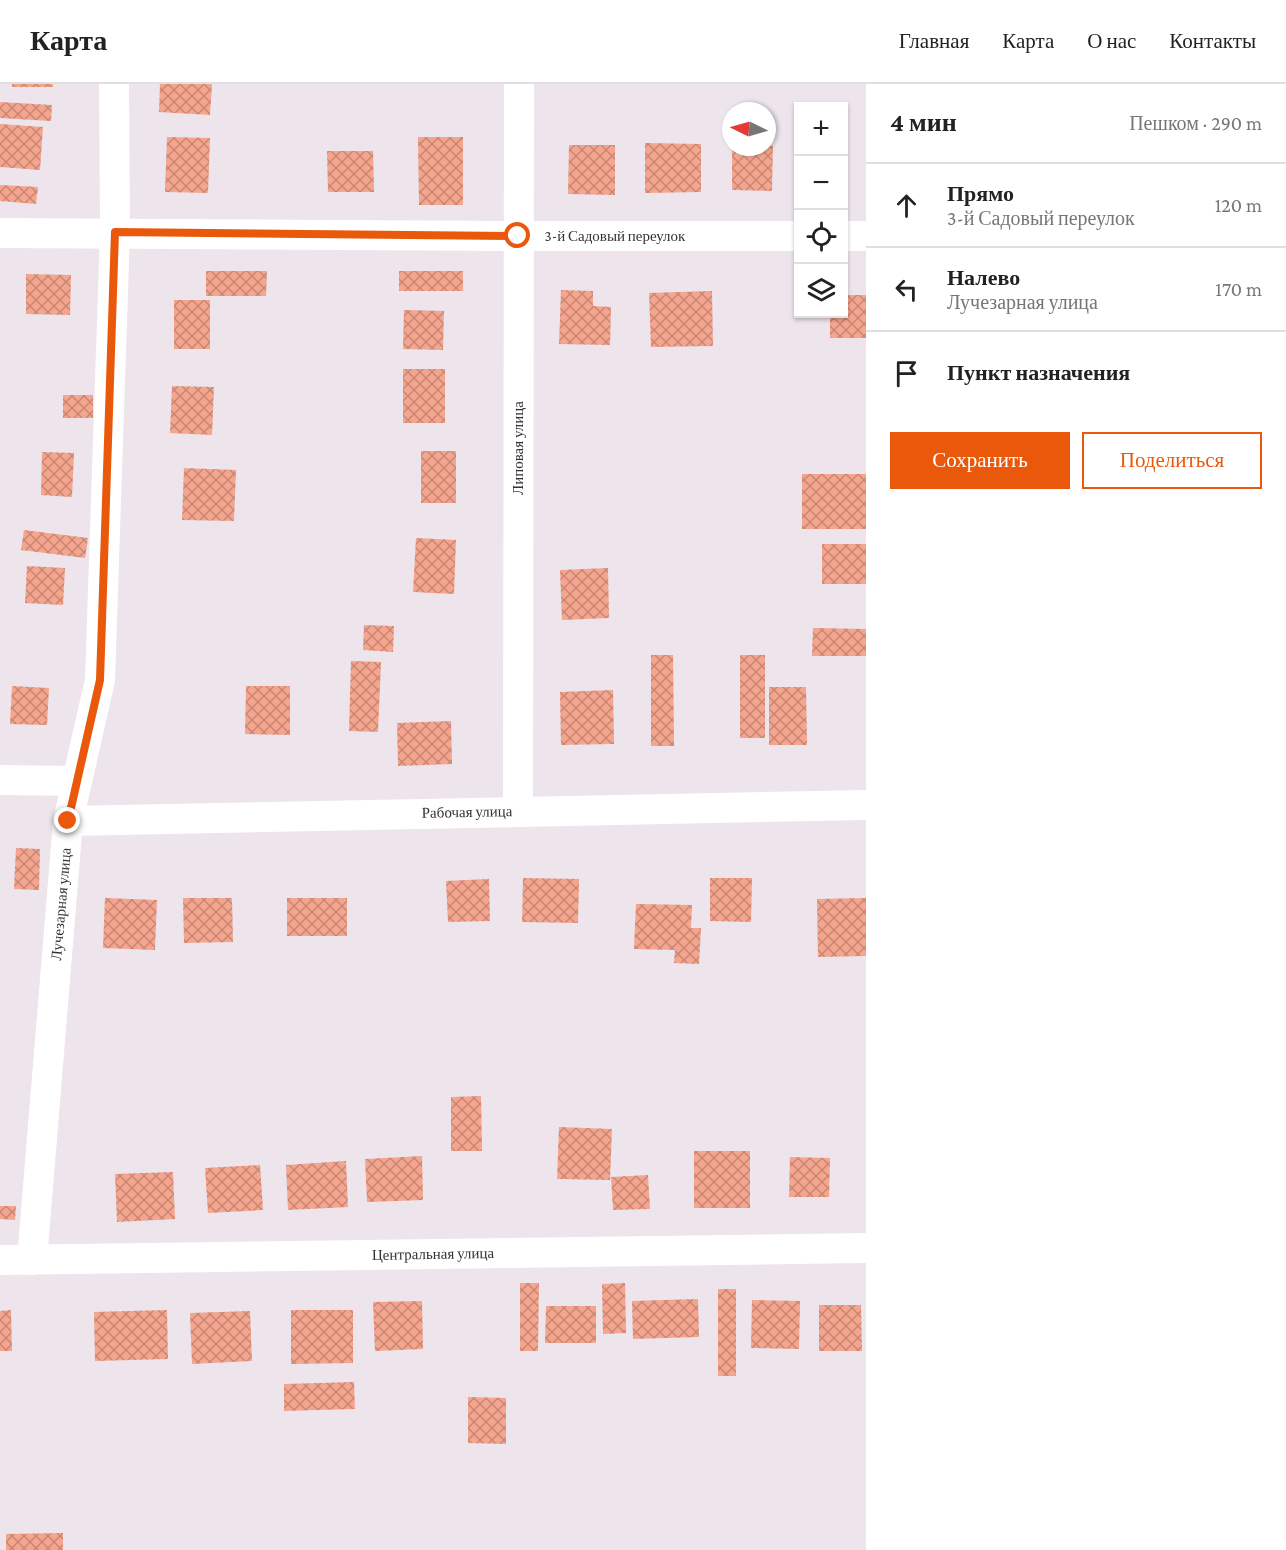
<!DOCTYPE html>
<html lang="ru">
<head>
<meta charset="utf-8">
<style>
	:root { --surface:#fff; --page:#f6f6f6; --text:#222; --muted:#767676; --line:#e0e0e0; --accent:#ea580c }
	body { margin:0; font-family:"Crimson Pro",serif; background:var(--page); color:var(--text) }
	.controls { position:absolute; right:18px; top:18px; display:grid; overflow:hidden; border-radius:0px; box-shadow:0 2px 4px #0004 }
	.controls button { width:54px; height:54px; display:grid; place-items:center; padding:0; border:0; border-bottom:2px solid var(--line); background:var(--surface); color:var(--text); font:30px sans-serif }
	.compass { position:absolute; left:722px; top:18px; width:54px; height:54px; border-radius:50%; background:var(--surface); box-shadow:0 2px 4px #0004; rotate:275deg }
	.stop { position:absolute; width:18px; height:18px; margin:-14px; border:4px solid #ea580c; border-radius:50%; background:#fff }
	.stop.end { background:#ea580c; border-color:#fff; box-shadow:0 2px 6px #0008 }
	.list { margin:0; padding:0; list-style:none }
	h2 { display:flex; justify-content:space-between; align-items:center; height:78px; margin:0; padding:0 24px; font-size:26px }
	h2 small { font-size:20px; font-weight:400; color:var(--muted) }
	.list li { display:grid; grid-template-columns:39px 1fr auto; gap:18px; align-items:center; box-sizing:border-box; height:84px; padding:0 24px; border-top:2px solid var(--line) }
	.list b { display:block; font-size:22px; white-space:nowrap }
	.list p { margin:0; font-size:20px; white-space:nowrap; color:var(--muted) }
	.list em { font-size:20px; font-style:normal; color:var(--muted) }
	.actions { display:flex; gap:12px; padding:18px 24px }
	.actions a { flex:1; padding:14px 0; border:2px solid var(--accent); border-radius:0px; text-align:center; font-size:21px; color:var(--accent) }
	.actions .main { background:var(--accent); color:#fff }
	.icon { flex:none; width:33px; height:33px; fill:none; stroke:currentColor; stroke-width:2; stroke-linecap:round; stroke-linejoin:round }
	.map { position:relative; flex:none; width:866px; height:1466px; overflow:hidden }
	header { display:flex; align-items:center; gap:36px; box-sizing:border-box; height:84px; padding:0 30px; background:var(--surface); border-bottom:2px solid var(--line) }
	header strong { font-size:28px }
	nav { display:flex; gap:33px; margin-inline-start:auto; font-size:21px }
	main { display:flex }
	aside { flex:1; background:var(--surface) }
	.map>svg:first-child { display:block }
	.building { fill:url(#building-cross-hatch) }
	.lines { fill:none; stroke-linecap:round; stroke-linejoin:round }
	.minor { stroke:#fff; stroke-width:30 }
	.route { stroke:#ea580c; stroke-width:8 }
	.labels { text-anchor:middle; stroke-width:4.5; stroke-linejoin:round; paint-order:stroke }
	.street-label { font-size:15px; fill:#353134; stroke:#fff }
</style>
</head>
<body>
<header>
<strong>Карта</strong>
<nav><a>Главная</a><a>Карта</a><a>О нас</a><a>Контакты</a></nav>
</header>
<main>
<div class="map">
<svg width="866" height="1466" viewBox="0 0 866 1466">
	<defs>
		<pattern id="building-cross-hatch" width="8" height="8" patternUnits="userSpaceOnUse" patternTransform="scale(1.5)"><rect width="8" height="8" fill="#f5a58d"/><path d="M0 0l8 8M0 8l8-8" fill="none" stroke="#c78774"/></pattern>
	</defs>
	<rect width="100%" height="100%" fill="#ede4ec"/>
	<g class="building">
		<rect x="12" y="0" width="41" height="3"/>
		<polygon points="160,0 212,0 210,31 159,28"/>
		<polygon points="0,18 52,21 51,37 0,34"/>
		<polygon points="0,40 43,43 40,86 0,83"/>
		<polygon points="167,53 210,54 208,109 165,108"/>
		<polygon points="418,53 463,53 463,121 419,121"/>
		<polygon points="645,59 701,60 701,108 645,109"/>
		<polygon points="569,61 615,61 615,111 568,110"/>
		<polygon points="767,62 773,62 772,107 732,106 732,63 767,63"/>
		<polygon points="327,67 373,67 374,108 328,108"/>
		<polygon points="0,101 38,103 36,120 0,117"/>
		<polygon points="206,187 267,187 266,212 206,212"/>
		<rect x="399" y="187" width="64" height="20"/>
		<polygon points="26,190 71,191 70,231 26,230"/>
		<polygon points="561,206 593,207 593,222 611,223 610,261 559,260"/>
		<polygon points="712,207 713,262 651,263 649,209"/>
		<polygon points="844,211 866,211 866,254 830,254 830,230 844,230"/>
		<rect x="174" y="216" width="36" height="49"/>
		<polygon points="404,226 444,227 443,266 403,265"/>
		<rect x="403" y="285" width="42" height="54"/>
		<polygon points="172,302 214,303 212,351 170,349"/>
		<rect x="63" y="311" width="30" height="23"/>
		<rect x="421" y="367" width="35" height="52"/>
		<polygon points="42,368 74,369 72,413 41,411"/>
		<polygon points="184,384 236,386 234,437 182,436"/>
		<rect x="802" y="390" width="64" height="55"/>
		<polygon points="24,446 88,454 85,474 21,466"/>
		<polygon points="416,454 456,456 454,510 413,508"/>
		<rect x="822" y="460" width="44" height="40"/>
		<polygon points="27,482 65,484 63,521 25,519"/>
		<polygon points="608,484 609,534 562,536 560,486"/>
		<polygon points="364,541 394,542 393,568 363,566"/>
		<polygon points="813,544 866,545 866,572 812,572"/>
		<polygon points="651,571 673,571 674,662 651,662"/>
		<rect x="740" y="571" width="25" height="83"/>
		<polygon points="351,577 381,578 378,648 349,647"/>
		<polygon points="12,602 49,604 47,641 10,640"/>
		<polygon points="246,602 290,602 290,651 245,650"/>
		<polygon points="769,603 806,603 807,661 769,661"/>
		<polygon points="613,606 614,660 561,661 560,608"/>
		<polygon points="451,637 452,680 398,682 397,639"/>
		<polygon points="16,764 40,765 39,806 14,805"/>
		<polygon points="523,794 579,795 578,839 522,838"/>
		<polygon points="710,794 752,794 751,838 710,837"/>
		<polygon points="489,795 490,837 448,838 446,797"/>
		<polygon points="105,814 157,816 155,866 103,864"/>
		<polygon points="183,814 232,814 233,858 184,859"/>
		<rect x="287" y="814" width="60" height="38"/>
		<polygon points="866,814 866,872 818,873 817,815"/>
		<polygon points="636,820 692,821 691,844 701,844 699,880 674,879 675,866 634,865"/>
		<polygon points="481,1012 482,1067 451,1067 451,1013"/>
		<polygon points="559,1043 612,1045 610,1096 557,1095"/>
		<rect x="694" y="1067" width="56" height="57"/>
		<polygon points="422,1072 423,1116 367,1118 365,1075"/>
		<polygon points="790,1073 830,1074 829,1113 789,1113"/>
		<polygon points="346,1077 348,1123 288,1126 286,1081"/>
		<polygon points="260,1081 263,1126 208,1129 205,1084"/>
		<polygon points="173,1088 175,1135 117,1138 115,1090"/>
		<polygon points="648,1091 650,1125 613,1126 611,1093"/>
		<polygon points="0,1122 16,1122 15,1136 0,1135"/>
		<polygon points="520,1199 539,1199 538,1267 520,1267"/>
		<polygon points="625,1199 626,1249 603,1250 602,1200"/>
		<rect x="718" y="1205" width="18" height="87"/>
		<polygon points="698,1215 699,1253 633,1255 632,1217"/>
		<polygon points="752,1216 800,1217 799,1265 751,1264"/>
		<polygon points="422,1217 423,1265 375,1267 373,1218"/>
		<polygon points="819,1221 861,1221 862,1267 819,1267"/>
		<polygon points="546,1222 596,1222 596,1259 545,1259"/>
		<polygon points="11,1226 12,1267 0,1267 0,1227"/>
		<polygon points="167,1226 168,1275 95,1277 94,1228"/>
		<polygon points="291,1226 353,1226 353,1279 291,1280"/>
		<polygon points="250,1227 252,1277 192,1280 190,1229"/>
		<polygon points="354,1298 355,1325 284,1327 284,1300"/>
		<polygon points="468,1313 506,1314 506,1360 468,1359"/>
		<polygon points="63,1449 63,1466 6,1466 6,1450"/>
	</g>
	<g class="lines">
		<g class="minor">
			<polyline points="0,149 518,152 798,152"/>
			<polyline points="844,152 866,152"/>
			<polyline points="0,696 77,697"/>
			<polyline points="518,727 519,0"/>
			<polyline points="68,737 866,721"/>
			<polyline points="0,1176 866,1164"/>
			<polyline points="32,1176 68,737 100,596 115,148 114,0"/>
		</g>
	</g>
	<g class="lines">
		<polyline class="route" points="68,737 100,596 115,148 518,152"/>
	</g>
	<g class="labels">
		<g class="street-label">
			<text x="615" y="157">3-й Садовый переулок</text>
			<text transform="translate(518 364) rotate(-90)" y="5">Липовая улица</text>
			<text transform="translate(467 728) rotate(-1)" y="5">Рабочая улица</text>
			<text transform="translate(61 820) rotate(-85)" y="5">Лучезарная улица</text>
			<text transform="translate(433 1170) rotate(-1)" y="5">Центральная улица</text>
		</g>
	</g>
</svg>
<div class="controls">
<button>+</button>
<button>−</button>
<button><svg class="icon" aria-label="locate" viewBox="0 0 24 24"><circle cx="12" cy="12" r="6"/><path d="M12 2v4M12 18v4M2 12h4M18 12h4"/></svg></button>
<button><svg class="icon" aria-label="layers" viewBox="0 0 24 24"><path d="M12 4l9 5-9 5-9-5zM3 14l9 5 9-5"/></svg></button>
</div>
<svg class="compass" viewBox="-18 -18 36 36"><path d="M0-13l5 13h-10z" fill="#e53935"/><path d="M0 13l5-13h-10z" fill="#767676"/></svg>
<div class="stop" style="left:518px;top:152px"></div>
<div class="stop end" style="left:68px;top:737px"></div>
</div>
<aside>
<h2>4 мин<small>Пешком · 290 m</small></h2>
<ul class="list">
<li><svg class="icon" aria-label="ahead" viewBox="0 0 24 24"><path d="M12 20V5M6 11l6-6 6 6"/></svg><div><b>Прямо</b><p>3-й Садовый переулок</p></div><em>120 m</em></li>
<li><svg class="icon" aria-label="left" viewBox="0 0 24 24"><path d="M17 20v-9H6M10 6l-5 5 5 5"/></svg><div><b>Налево</b><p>Лучезарная улица</p></div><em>170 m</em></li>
<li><svg class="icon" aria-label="arrive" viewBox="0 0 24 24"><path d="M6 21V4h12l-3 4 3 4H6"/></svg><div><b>Пункт назначения</b></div></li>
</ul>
<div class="actions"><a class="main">Сохранить</a><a>Поделиться</a></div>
</aside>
</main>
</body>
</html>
